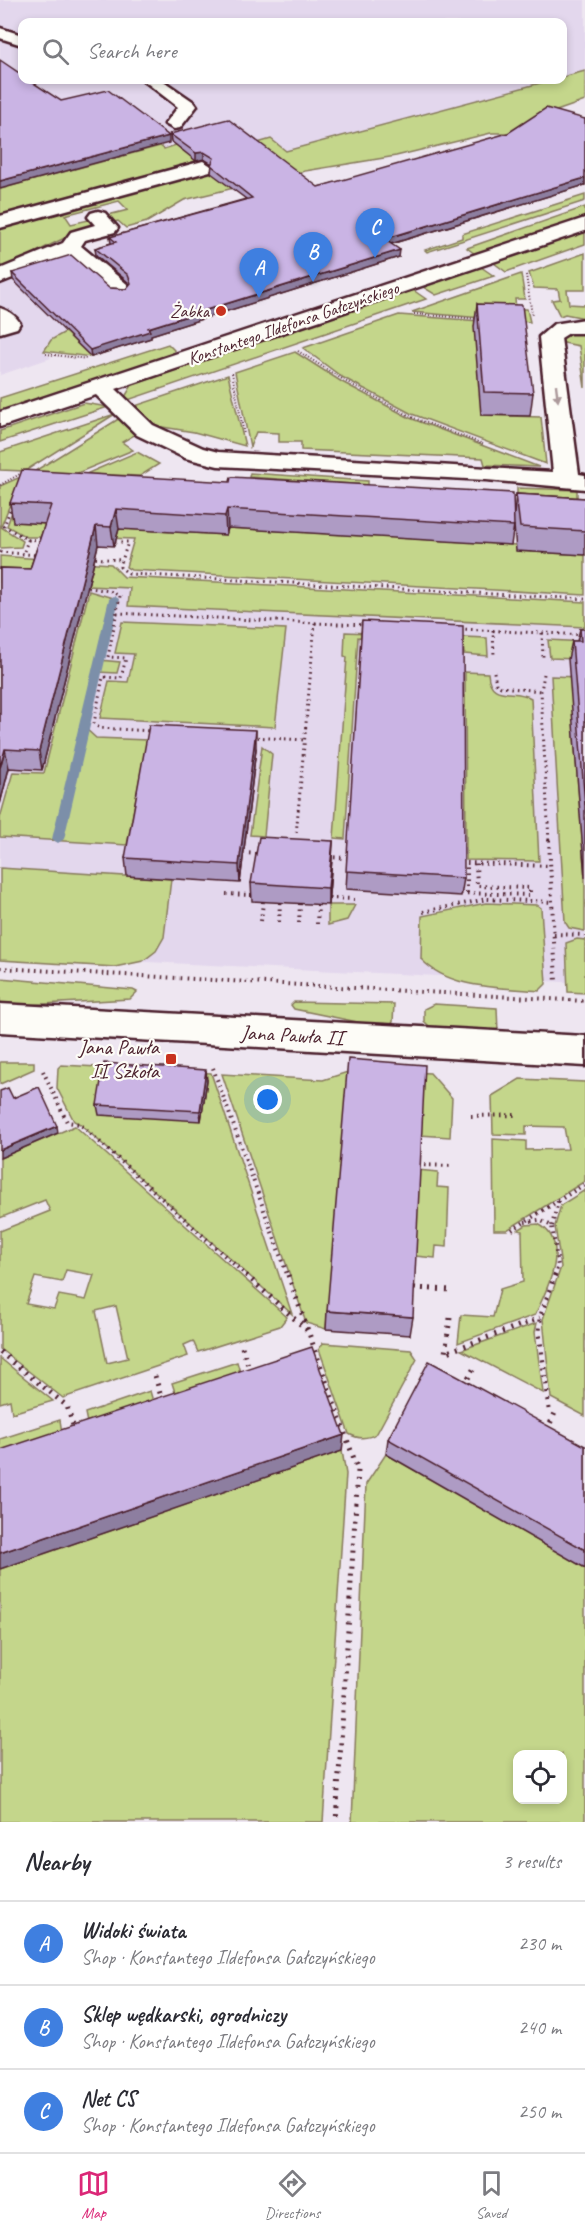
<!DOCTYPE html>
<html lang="en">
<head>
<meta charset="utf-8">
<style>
	:root { --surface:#fff; --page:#f7f7f7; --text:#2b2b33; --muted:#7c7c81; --line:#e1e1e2; --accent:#db2777 }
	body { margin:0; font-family:Caveat,sans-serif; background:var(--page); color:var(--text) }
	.controls { position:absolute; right:18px; bottom:18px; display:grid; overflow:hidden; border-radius:12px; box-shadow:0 3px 9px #0003 }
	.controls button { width:54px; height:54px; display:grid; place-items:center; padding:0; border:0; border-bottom:2px solid var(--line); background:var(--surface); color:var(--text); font:30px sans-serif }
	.you { position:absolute; left:268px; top:1100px; width:21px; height:21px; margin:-15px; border:4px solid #fff; border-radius:50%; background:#1a73e8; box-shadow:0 0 0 9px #1a73e833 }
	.badge { display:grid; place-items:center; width:39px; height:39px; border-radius:50%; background:var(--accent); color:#fff; font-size:20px; font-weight:700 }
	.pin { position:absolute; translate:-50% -50px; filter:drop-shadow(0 2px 3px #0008) }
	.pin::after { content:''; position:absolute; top:32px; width:21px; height:18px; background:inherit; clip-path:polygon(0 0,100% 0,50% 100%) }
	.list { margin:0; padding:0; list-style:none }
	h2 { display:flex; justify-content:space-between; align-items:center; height:78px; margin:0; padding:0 24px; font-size:26px }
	h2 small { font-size:20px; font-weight:400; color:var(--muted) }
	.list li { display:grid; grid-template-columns:39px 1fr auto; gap:18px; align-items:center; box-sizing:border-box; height:84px; padding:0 24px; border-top:2px solid var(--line) }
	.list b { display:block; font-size:22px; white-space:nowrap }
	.list p { margin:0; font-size:20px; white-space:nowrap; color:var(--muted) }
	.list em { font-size:20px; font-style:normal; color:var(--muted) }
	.icon { flex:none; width:33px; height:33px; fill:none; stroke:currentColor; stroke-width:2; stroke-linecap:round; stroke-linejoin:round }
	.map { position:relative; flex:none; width:585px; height:1822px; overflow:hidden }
	.search { position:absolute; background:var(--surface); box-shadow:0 3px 9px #0003; left:18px; right:18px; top:18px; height:66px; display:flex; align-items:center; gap:15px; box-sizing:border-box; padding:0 21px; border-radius:12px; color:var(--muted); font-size:22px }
	.sheet { height:330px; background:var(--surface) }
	nav { display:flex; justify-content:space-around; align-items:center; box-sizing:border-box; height:84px; border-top:2px solid var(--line); background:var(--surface); font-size:16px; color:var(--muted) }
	nav a { display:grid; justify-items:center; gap:3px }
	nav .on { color:var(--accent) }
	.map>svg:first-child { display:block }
	.built { fill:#e3d7ed }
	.green { fill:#c4d68b; stroke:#877a5b; stroke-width:1.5; fill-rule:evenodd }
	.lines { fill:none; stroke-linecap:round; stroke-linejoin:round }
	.stream { fill:#7b8fa9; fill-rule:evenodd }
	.minor-casing { stroke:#4a1f2b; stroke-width:5 }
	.path-far3 { stroke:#4a1f2b; stroke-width:2; stroke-dasharray:1 2; stroke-linecap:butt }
	.path-far2 { stroke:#4a1f2b; stroke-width:3; stroke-dasharray:1.5 4; stroke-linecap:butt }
	.path-far1 { stroke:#4a1f2b; stroke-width:4; stroke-dasharray:1.5 4.5; stroke-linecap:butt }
	.path { stroke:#4a1f2b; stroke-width:5; stroke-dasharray:2 6; stroke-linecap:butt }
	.minor { fill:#fdfcf7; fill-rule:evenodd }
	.wall { fill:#ae9bc4; stroke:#4a1f2b; stroke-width:1.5 }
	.shaded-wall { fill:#8d7ea0; stroke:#4a1f2b; stroke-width:1.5 }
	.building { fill:#cab4e4; stroke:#4a1f2b; stroke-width:1.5 }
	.oneway { fill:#ac999b }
	.poi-dot { fill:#c8321e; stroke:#fdfcf7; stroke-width:2 }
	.labels { text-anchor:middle; stroke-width:4.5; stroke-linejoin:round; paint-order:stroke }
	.far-poi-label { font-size:18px; fill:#4a1f2b; stroke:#fdfcf7; text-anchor:end }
	.far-street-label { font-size:18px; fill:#4a1f2b; stroke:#fdfcf7 }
	.street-label { font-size:21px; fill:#4a1f2b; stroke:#fdfcf7 }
	.poi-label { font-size:21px; fill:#4a1f2b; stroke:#fdfcf7; text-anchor:end }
</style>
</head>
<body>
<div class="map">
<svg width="585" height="1822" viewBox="0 0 585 1822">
	<rect width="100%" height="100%" fill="#eee6f1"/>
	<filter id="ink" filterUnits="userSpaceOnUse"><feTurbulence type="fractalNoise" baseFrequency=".0167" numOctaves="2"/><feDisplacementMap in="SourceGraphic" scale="12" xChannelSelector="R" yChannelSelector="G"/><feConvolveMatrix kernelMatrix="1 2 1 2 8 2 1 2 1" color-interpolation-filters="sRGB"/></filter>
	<g filter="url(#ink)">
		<g class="built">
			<polygon points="0,0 585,0 585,71 563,77 562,22 22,22 22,80 554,80 0,227"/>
			<polygon points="12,279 65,332 55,337 45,347 44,351 51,358 0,375 0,283"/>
			<polygon points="0,577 585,610 585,983 0,955"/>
		</g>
		<g class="green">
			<path d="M585,71V101L545,115L510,133H491L396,156L305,171L184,200L147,222L126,228L118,221L110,223L104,216L128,210L119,201L65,215L71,224L93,219L99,226C63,235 33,255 0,271V227L207,171L197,161L0,215V189L160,146L164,149L176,145L197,161L271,139L286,151Z"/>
			<polygon points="585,195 585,201 427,252 425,250 462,238 462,234"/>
			<polygon points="585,207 585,218 475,254 467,248"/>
			<polygon points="585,232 585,244 506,272 494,263"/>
			<polygon points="585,253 585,290 567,290 569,304 585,305 585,318 565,314 560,316 552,300 560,299 558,289 534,288 529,273"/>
			<polygon points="481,267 494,276 436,295 423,287"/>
			<polygon points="521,274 525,299 515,299 516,309 527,309 530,322 412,312"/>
			<polygon points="413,290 426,299 128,400 125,397 132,385"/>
			<polygon points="399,315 521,324 481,415 541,417 546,464 412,414 342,377 303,348"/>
			<polygon points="585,330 585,388 579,346 559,342 569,332"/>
			<polygon points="65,332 91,357 44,351 51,340"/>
			<polygon points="168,344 174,350 173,355 0,412 0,398"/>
			<polygon points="295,352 342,382 410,418 539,467 485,465 483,458 301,450 301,442 279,442 279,433 256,432 250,447 235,372"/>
			<polygon points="228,375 245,446 194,432 156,426 135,406"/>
			<polygon points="84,403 108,407 0,442 0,431"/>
			<polygon points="115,414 25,471 0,470 0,452"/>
			<polygon points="120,418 138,433 122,442 133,450 75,474 35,471"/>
			<polygon points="137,452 159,464 140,476 86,474"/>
			<polygon points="250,473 368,481 368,485 249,477"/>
			<polygon points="18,478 20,479 1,527 23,541 21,547 0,548 0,486"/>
			<polygon points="517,488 577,490 577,505 517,497"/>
			<polygon points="20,489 63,525 50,537 26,537 7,526"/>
			<polygon points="108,528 226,535 228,528 516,545 517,551 585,555 585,595 131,570 126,567 134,539 106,538"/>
			<polygon points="0,556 111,564 124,577 585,602 585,627 128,606 130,588 0,582"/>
			<polygon points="89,591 113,598 100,660 120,662 117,673 97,672 84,727 96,738 147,740 127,845 0,837 0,818 13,772 44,773"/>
			<polygon points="122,622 286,629 275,727 100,718 109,681 128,682 134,654 115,653"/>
			<polygon points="345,632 487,638 488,656 464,654 463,642 358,637 345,839 334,838 347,657 344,656"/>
			<polygon points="548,640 585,642 577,659 550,658"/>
			<path d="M465,672L488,673C490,703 514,687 531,698L539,861L466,860Z"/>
			<polygon points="551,676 579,677 574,735 585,878 585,931 569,928 565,922"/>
			<polygon points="262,746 272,754 264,836 250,835"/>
			<polygon points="0,868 171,879 164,937 156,951 143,961 115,967 0,960"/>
			<path d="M486,903L537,905L541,908L546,984L539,991C500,987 450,990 421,959L422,916Z"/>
			<polygon points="328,905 355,905 347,920 328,925"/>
			<polygon points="577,939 585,940 585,993 568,992 566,943"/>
			<polygon points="0,978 133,990 137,992 130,999 26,1005 0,1003"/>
			<polygon points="294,1002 394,1004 393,1022 390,1026 372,1025 294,1009 291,1005"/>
			<polygon points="434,1004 497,1008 498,1032 429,1026 424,1021 424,1009"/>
			<polygon points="0,1062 34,1062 34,1069 0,1084"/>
			<polygon points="61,1065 211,1073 292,1314 80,1124 74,1121 57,1088 58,1068"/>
			<polygon points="357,1069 430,1073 452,1098 450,1137 419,1135 347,1081 326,1329 306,1323 222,1074 323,1080"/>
			<polygon points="520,1079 585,1082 585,1181 507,1230 494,1230 493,1139 526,1141 526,1150 568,1149 564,1127 526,1126 526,1135 493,1134 492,1096"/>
			<path d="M75,1126L287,1317L280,1326L198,1352L193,1341L184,1345L188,1356L63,1398L0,1349V1231L50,1211L45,1200L0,1218V1158ZM66,1270L94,1275L86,1300L59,1295L54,1309L26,1304L35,1277L62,1282ZM116,1306L128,1358L107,1363L96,1311Z"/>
			<polygon points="417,1170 438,1172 437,1187 449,1188 447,1247 436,1246 435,1258 415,1256"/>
			<polygon points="585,1190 585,1416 551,1398 543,1319 561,1267 555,1226 561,1205"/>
			<path d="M538,1224C572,1241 547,1290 535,1315L458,1343L461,1315L493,1317L500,1289L523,1282L522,1231L518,1230L526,1225Z"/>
			<polygon points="537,1323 535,1332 543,1393 461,1350"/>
			<path d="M323,1343L411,1350L417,1359L377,1433C368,1439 358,1439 349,1434L319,1349Z"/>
			<polygon points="0,1358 53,1401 12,1413 10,1400 0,1403"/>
			<polygon points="237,1362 244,1386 180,1408 172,1383"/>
			<polygon points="150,1391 157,1415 90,1438 85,1413"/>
			<polygon points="60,1420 64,1446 0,1467 0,1439"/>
			<polygon points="342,1451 346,1474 323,1822 0,1822 0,1569"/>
			<path d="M386,1454L585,1568V1822H352L366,1484ZM518,1754H562V1800H518Z"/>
		</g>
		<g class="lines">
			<polygon class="stream" points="114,596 119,599 64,839 58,843 52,839 109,599"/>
			<defs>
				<g id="minor">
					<polygon points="0,28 22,35 22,45 0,38"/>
					<polygon points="143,80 162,80 194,102 197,106 180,128 174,129 165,124 178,107"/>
					<polygon points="203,161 213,167 210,171 0,228 0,216"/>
					<polygon points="98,211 105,213 118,228 115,232 85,240 81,246 127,284 130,289 127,294 111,294 68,256 0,283 0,269 63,243 71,232 95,225 88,217 91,213"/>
					<polygon points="585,218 585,231 116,389 153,425 203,448 218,452 553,472 539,337 554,324 585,319 585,333 569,333 561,338 579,474 585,475 585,489 486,480 218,466 185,458 137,435 96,395 0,427 0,412"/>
					<path d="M0,308C9,311 15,315 20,323L17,328L0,333Z"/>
					<polygon points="0,1004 585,1036 585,1066 0,1032"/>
				</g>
			</defs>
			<use href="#minor" class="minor-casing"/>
			<g class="path-far3">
				<polyline points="526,275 532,315"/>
				<polyline points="414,314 478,319"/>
				<polyline points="298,351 345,381 414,418 483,444"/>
				<polyline points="46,354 87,359"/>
				<polyline points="232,373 244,434"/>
				<polyline points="0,485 22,473"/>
			</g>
			<g class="path-far2">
				<polyline points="12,505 4,526 28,540 23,554"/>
				<polyline points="28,540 45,539"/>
				<polyline points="115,542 128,542 120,567 129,574 585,599"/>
				<polyline points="0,552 37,555"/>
				<polyline points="90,558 122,560"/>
				<polyline points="83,587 110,591 120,596 108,657 126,658 121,678 103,677 94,723 99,728 152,731"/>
				<polyline points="117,613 315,623 296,835"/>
				<polyline points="315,623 365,625"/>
				<polyline points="460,629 585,635"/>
				<polyline points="493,630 494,656"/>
				<polyline points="542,633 543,658"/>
				<polyline points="494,672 496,684 501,687 541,691"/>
				<polyline points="544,674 541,691 549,842"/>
				<polyline points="252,737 305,740"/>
			</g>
			<g class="path-far1">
				<polyline points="549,840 556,982"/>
				<polyline points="243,853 260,854"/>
				<polyline points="328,857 347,858"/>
				<polyline points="461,893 530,895 530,888 477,886 476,863"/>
				<polyline points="467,893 467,863 550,866"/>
				<polyline points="226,894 253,895"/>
				<polyline points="329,898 354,899"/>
				<polyline points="423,912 487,899 552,902"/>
				<polyline points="261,921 263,902"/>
				<polyline points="279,922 280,903"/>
				<polyline points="299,923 300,904"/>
				<polyline points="317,924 318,905"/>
				<polyline points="554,934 585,935"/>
				<polyline points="0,968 585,1001"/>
				<polyline points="213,1068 288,1277"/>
				<polyline points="43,1071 67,1122 80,1124 248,1277"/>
				<polyline points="471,1116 515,1115"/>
				<polyline points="418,1165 454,1166"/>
				<polyline points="525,1222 539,1220 552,1226 558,1266 554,1277"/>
				<polyline points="552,1226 558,1201"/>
				<polyline points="512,1230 585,1184"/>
			</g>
			<g class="path">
				<polyline points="246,1275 309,1332"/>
				<polyline points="288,1275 358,1470 336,1822"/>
				<polyline points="414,1288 451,1290"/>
				<polyline points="450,1318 445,1353 540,1318"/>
				<polyline points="242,1347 250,1371"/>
				<polyline points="0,1352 67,1406 74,1429"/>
				<polyline points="155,1376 162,1400"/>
				<polyline points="464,1385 474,1368"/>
				<polyline points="549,1409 539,1333 540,1318 555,1275"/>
				<polyline points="547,1430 555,1413"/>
			</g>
			<use href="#minor" class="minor"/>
		</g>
		<g class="wall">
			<polygon points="585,119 585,185 391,244 399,257 151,335 151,338 91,357 13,280 12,273 109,288 126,289 130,285 129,283 96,255 95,248 111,243 110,237 246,199 211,173 212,164 204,159 196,161 171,141 170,134 318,187"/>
			<polygon points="477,304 533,393 530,416 481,415 474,327"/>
			<polygon points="516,494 585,498 585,555 516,551 514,525 511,545 228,528 226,535 119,529 114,546 98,545 42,770 9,768 0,804 0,568 30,569 45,524 13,522 10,503 514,514"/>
			<polygon points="362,621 464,878 461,896 346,889"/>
			<polygon points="580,629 585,629 585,878 568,659 572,641 577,641"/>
			<polygon points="256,749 240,883 127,876 125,858"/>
			<polygon points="333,841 332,859 328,905 252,901 251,883"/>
			<polygon points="207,1080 201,1121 99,1115 97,1105"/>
			<polygon points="327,1311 413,1317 410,1335 326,1329"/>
			<polygon points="388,1439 585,1446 585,1568 386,1454"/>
		</g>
		<g class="shaded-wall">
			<polygon points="169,136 169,143 0,189 0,181"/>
			<polygon points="204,152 204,159 196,161 196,153"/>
			<polygon points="585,178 585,185 384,246 384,239"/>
			<polygon points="400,250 399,257 151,335 151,338 91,357 90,350 148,328"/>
			<polygon points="116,509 119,529 114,546 111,527"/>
			<polygon points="227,509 228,528 226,535 225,516"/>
			<polygon points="96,526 98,545 42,770 39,751"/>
			<polygon points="256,730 256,749 240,883 239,865"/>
			<polygon points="5,749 9,768 0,804 0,768"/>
			<polygon points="333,841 332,859 328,905 328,888"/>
			<polygon points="206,1070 207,1080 201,1121 200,1111"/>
			<polygon points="57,1126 58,1133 0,1158 0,1150"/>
			<polygon points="344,1435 342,1451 0,1569 0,1553"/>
		</g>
		<g class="building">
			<polygon points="0,60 22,75 22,80 29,80 61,101 108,90 169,136 0,181"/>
			<polygon points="546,108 585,119 585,178 384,239 400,250 148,328 150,331 90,350 12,273 71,255 109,288 126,289 131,283 128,275 95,248 116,242 110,237 252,198 211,165 214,158 204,152 196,153 170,134 228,119 318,187 508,133"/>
			<polygon points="477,304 522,305 533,393 484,392"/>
			<polygon points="22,470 230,482 231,477 513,493 514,526 227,509 225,516 116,509 111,527 96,526 39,751 5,749 0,768 0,568 30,569 51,505 10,503"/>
			<polygon points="516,494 585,498 585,531 520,527"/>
			<polygon points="362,621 463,626 464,878 346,871"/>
			<polygon points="580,629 585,629 585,805 572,641 581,641"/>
			<polygon points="149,725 256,730 239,865 125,858"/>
			<polygon points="259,837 333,841 328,888 251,883"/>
			<polygon points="348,1059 425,1065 413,1317 327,1311"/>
			<polygon points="104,1063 206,1070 200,1111 97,1105"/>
			<polygon points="39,1087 57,1126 0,1150 0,1091 8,1088 13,1098"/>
			<polygon points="312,1347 344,1435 0,1553 0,1450"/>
			<polygon points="429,1361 585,1446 585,1550 388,1439"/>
		</g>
		<defs><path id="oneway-solid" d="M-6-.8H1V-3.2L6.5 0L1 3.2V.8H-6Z" transform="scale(1.5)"/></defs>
		<use class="oneway" href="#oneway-solid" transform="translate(557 393) rotate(83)"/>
	</g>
	<g class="poi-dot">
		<circle cx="221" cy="311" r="6"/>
		<rect x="165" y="1053" width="12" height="12" rx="3"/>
	</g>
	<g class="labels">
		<g class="far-poi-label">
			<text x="209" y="317">Żabka</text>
		</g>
		<g class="far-street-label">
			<text transform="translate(293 323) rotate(-19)" y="6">Konstantego Ildefonsa Gałczyńskiego</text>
		</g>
		<g class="street-label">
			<text transform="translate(292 1035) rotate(3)" y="7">Jana Pawła II</text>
		</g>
		<g class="poi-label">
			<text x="159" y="1054">Jana Pawła<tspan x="159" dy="24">II Szkoła</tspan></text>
		</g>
	</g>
</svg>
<div class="controls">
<button><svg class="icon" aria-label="locate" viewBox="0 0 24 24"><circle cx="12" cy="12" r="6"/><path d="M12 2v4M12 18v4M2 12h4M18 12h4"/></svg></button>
</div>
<div class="you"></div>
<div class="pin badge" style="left:259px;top:298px;background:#3f7fe0">A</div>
<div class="pin badge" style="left:313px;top:282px;background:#3f7fe0">B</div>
<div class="pin badge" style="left:375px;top:258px;background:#3f7fe0">C</div>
<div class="search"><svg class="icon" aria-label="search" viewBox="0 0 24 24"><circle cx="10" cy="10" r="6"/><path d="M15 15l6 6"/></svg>Search here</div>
</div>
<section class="sheet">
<h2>Nearby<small>3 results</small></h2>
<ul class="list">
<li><span class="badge" style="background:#3f7fe0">A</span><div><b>Widoki świata</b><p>Shop · Konstantego Ildefonsa Gałczyńskiego</p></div><em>230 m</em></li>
<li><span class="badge" style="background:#3f7fe0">B</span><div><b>Sklep wędkarski, ogrodniczy</b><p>Shop · Konstantego Ildefonsa Gałczyńskiego</p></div><em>240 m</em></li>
<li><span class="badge" style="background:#3f7fe0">C</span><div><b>Net CS</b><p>Shop · Konstantego Ildefonsa Gałczyńskiego</p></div><em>250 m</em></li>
</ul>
</section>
<nav>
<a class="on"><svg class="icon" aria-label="map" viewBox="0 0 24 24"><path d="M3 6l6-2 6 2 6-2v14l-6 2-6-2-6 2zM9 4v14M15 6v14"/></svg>Map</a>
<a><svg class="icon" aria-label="directions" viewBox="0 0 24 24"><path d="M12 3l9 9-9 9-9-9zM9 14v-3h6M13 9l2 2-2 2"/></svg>Directions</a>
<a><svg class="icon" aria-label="saved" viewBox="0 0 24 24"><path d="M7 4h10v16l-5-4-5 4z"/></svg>Saved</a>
</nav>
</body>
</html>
